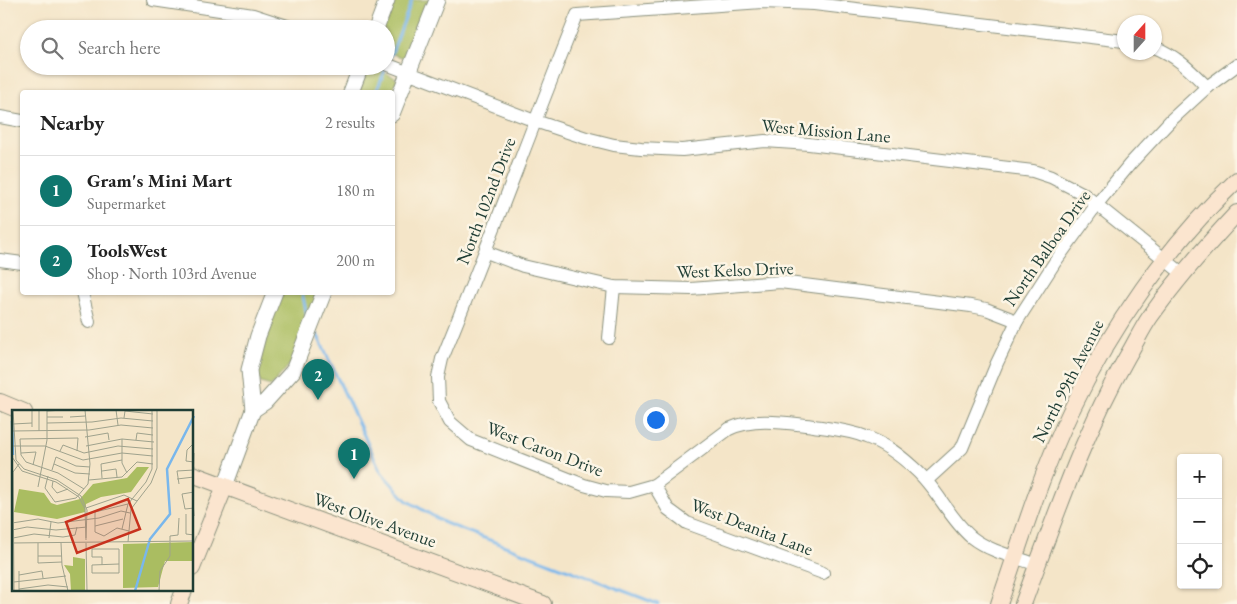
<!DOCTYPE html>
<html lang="en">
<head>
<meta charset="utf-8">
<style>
	:root { --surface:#fff; --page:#f6f6f6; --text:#222; --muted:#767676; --line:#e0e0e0; --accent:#0f766e }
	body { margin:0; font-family:"EB Garamond",serif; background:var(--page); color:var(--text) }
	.controls { position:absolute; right:15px; bottom:15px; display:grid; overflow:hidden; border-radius:5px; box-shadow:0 1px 4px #0004 }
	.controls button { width:45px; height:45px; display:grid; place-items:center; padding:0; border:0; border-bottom:1px solid var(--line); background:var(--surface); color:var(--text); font:25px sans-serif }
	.compass { position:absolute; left:1117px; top:15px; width:45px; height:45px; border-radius:50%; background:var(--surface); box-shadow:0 1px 4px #0004; rotate:21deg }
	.you { position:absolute; left:655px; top:419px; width:18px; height:18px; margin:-12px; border:4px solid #fff; border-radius:50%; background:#1a73e8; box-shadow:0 0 0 8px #1a73e833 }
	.badge { display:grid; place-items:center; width:32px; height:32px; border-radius:50%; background:var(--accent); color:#fff; font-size:16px; font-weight:700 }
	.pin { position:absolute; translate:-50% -41px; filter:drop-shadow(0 1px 2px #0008) }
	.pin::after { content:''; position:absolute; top:26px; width:18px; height:15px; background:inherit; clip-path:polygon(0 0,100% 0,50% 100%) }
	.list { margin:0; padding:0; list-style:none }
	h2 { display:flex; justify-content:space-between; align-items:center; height:65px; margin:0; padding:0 20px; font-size:21px }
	h2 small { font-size:16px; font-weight:400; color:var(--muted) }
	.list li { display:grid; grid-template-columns:32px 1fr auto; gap:15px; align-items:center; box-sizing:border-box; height:70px; padding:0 20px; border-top:1px solid var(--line) }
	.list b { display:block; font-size:19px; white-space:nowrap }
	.list p { margin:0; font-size:16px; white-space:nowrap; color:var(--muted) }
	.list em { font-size:16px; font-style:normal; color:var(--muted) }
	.icon { flex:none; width:28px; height:28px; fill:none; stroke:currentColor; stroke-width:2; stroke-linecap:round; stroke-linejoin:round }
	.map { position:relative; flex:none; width:1237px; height:604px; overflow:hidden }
	.search { position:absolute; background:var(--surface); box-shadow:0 1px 4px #0004; left:20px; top:20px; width:375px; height:55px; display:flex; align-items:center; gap:12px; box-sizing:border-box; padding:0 18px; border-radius:28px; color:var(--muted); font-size:19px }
	.panel { position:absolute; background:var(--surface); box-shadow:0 1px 4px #0004; left:20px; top:90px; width:375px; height:205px; border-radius:5px }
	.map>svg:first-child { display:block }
	.green { fill:#aabd61; stroke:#647d4a }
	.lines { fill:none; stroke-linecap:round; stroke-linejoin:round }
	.stream { stroke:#79b7ec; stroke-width:3 }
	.minor-casing { stroke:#8a917e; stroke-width:14 }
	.tertiary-casing { stroke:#8a917e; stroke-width:17 }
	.secondary-casing { stroke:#8a917e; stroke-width:18 }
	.minor { stroke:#fff; stroke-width:12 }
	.tertiary { stroke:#fff; stroke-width:15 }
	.secondary { stroke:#fbe5cf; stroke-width:16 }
	.labels { text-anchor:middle; stroke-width:5; stroke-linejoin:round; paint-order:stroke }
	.street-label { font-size:18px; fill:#1f3d34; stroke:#fcf5e5 }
	.inset-river { fill:none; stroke:#79b7ec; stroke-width:2.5 }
	.inset-road { fill:none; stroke:#9fa28d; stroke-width:1 }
	.view { fill:#c8321e; fill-opacity:0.15; stroke:#c8321e; stroke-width:2.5 }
	.inset-edge { fill:none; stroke:#1f3d34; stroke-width:2.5 }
</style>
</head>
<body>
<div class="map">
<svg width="1237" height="604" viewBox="0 0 1237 604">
	<rect width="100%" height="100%" fill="#fcf5e5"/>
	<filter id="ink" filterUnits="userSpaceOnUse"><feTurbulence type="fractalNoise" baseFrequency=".02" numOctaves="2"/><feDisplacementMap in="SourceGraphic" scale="10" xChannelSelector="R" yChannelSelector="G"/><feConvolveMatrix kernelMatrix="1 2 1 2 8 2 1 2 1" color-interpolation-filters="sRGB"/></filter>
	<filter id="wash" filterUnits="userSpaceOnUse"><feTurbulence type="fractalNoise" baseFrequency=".0096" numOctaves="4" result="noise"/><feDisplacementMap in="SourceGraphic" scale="20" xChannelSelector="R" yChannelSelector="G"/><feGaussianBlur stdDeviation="1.12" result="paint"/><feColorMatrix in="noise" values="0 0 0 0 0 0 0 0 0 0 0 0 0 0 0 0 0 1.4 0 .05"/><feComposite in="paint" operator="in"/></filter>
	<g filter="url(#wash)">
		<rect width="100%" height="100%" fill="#f4e5c8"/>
		<g class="green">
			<polygon points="392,0 431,0 407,56 402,57 386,52 386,29 381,29"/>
			<polygon points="370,69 378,69 396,78 397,80 392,92 358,92 367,71"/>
			<polygon points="281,293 319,293 293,361 271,386 261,383 259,380 256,359"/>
		</g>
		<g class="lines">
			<g class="stream">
				<polyline points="388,63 412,0"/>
				<polyline points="376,92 386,68"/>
				<polyline points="302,292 307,316"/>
				<polyline points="317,334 381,472 406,500 445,523 658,604"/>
			</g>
		</g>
	</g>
	<g filter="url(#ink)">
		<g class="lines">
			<defs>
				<g id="minor">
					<polyline points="153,0 253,15 296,29"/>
					<path d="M1154,47C1177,56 1191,71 1207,87"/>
					<polyline points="386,64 535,121 586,138 614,145 641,148 682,150 765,141 809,144 1033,171 1051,177 1082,193 1183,274"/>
					<polyline points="0,117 22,121"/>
					<polyline points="486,252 523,266 614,287 691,289 780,282 971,306 986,309 1017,321"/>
					<polyline points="0,260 22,263"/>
					<polyline points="82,292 89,322"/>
					<polyline points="609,338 614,287"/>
					<polyline points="927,480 962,448 997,363 1017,321 1055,262 1097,204 1130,164 1170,121 1207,87 1237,65"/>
					<polyline points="654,485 668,509 687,523 823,573"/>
					<path d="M1038,565C1016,557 990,552 971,537C949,518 938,490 916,470C901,456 886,444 866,437C849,430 832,429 814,426C785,423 756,417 729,429L654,485L629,492L606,491L584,485L471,440L450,422L439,401L438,377L442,359C489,245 531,129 577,15L762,2L814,4L1124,41"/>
				</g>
				<g id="tertiary">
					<polyline points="376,29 387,0"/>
					<polyline points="351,92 361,66"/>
					<polyline points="392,114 437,0"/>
					<polyline points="253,410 265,402 293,371 324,292"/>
					<polyline points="225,486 253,410 249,370 258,336 275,292"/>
				</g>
				<g id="secondary">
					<polyline points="0,402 24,412"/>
					<polyline points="192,474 543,604"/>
					<polyline points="192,568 225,486"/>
					<polyline points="179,604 184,590"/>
					<path d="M999,604C1021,540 1041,474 1070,413C1111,327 1168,245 1237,180"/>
					<path d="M1023,604C1054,520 1083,434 1127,357C1135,344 1141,330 1150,317C1176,280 1206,246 1237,213"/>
				</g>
			</defs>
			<use href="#minor" class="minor-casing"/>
			<use href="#tertiary" class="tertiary-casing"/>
			<use href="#secondary" class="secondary-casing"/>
			<use href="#minor" class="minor"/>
			<use href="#tertiary" class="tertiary"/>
			<use href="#secondary" class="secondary"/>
		</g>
	</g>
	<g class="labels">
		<g class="street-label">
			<text transform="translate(826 131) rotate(5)" y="6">West Mission Lane</text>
			<text transform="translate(486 201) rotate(-69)" y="6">North 102nd Drive</text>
			<text transform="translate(1047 248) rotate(-55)" y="6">North Balboa Drive</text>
			<text transform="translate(735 270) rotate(-2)" y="6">West Kelso Drive</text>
			<text transform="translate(1068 381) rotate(-63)" y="6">North 99th Avenue</text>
			<text transform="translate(545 449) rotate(21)" y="6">West Caron Drive</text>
			<text transform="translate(375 520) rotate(20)" y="6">West Olive Avenue</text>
			<text transform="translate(752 527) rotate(21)" y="6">West Deanita Lane</text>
		</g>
	</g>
	<g transform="translate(12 410)">
		<rect width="181" height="181" fill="#f4e5c8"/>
		<path d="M125,57H137L119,82L89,87L74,94L73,102L45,109L2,102L7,79L32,83L39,93L45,95L68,89L81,74L115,68ZM181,132V151H153L146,177L111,178V134ZM61,147L73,149V181H59L58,164L52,155L61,156Z" fill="#aabd61"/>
		<path class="inset-river" d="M0,11L1,45M123,181L138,129L158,104L155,59L182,6"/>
		<path class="inset-road" d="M1,0L4,50L12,59L45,70L69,86L75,100L74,128M20,0V17M27,0V21M104,0L106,15M35,1L52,0M35,7H51M58,7L73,6M112,8L113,1L141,4M35,13L80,12L109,8L141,11M1,14L20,13M0,21L77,20L109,15L141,18M73,27L96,23L97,30M110,29V53L115,63M124,30L125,23L141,25M182,33L175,40L174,51L182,52M0,36H33L71,50L110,43L141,46M74,36L110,29L142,32M48,41L51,35L72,43L106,36L141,39M65,41L66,28L8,29L9,45L14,52L46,63L72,79M9,43L24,42L21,55M0,47L10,61L44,72L67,87L73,99L74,130M42,54L63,63L78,64M40,60L44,47L64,56L78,57M90,61L104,59L105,67M36,66L33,78L43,92L64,88L76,74L78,54L73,0M90,68L89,54L110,50M165,69L182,67M77,70L110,67L125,52L141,54M41,71L40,77L45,83L56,79M167,74L165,61L182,60M26,77L35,30V0M181,82L182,43M182,82L170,84L173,99L182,98M181,90L182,106M116,94L83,102V122L92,126L105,118L117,121M74,98L112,85L125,91M174,104V124L182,125M0,113L26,109L46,113L87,108L109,101L118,103M83,116L111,109M110,119L116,94L134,72L140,59V0M0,120L15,117L44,120L75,117M1,128L22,124L51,127L63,125L65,117M37,128L39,112M158,131V126L166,125L167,108M116,132L119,99L139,73L145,58V0M0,133L182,131M26,133V153L50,152M49,133L50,155L56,181M74,133L75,181M26,146H50M80,155V163H107V139H80V147H90V155M80,155L107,154M7,161V180M7,165L30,161L31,168M2,172L54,166M7,179L36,175L56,177M2,181L1,62L7,54M147,181L148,161L158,146V132"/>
		<path class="view" d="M116,89L128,119L65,143L54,112Z"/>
		<rect width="181" height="181" class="inset-edge"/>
	</g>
</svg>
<div class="controls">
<button>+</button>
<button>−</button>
<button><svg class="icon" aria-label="locate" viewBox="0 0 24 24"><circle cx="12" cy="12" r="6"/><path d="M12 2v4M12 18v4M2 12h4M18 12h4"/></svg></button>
</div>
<svg class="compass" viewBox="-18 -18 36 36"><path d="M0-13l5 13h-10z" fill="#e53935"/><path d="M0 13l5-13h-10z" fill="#767676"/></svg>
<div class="you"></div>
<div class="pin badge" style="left:354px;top:479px">1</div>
<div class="pin badge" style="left:318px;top:400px">2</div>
<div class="search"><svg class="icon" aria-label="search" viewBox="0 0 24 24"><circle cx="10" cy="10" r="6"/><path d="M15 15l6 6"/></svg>Search here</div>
<section class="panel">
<h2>Nearby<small>2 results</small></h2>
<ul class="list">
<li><span class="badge">1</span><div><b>Gram's Mini Mart</b><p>Supermarket</p></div><em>180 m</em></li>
<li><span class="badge">2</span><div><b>ToolsWest</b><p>Shop · North 103rd Avenue</p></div><em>200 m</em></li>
</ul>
</section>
</div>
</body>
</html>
